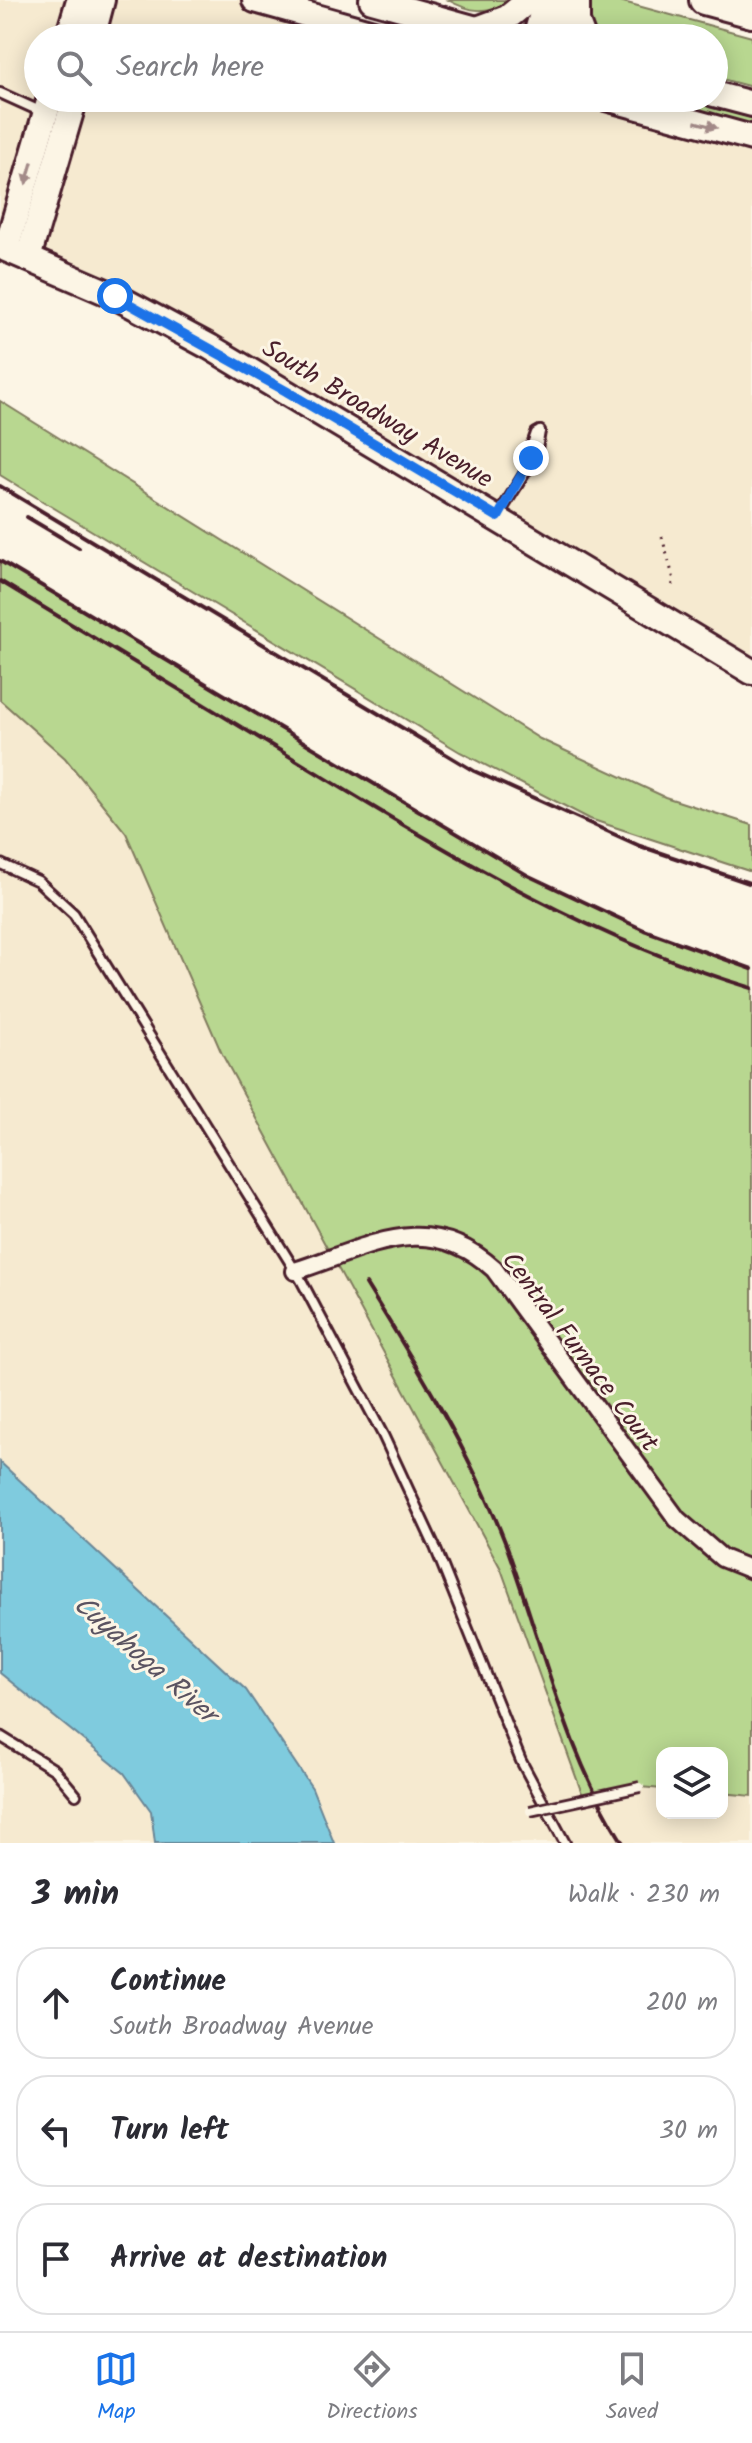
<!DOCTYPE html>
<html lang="en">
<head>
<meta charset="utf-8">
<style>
	:root { --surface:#fff; --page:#f7f7f7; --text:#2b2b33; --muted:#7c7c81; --line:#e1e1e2; --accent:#1a73e8 }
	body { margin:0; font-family:Kalam,sans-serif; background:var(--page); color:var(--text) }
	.controls { position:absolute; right:24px; bottom:24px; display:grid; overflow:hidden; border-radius:16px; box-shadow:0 4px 20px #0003 }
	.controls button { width:72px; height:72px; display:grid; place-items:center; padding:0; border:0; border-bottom:2px solid var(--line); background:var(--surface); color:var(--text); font:40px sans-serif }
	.stop { position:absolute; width:24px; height:24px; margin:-18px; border:6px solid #1a73e8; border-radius:50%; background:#fff }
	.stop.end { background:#1a73e8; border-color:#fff; box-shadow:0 2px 8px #0008 }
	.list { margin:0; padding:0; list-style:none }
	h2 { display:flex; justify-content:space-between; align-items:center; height:104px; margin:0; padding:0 32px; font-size:34px }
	h2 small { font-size:26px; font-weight:400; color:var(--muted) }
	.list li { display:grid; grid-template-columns:52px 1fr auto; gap:24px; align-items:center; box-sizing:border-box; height:112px; margin:0 16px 16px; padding:0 16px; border:2px solid var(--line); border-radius:32px }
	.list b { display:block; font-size:30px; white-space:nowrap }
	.list p { margin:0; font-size:26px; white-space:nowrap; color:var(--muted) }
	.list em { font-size:26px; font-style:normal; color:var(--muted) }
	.icon { flex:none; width:44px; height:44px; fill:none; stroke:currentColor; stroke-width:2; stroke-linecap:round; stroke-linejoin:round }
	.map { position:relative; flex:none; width:752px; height:1843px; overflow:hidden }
	.search { position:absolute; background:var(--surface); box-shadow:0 4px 20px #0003; left:24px; right:24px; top:24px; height:88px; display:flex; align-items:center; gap:20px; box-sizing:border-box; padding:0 28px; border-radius:44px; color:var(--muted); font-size:30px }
	.sheet { height:488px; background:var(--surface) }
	nav { display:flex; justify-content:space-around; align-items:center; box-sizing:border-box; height:112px; border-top:2px solid var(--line); background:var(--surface); font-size:22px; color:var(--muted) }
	nav a { display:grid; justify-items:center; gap:4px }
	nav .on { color:var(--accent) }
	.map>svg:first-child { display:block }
	.built { fill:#f6ead0; fill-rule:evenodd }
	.green { fill:#b8d790; stroke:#817b5e; stroke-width:2 }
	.water { fill:#7fcbde; stroke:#6a8696; stroke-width:2 }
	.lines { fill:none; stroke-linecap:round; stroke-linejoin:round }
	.service-casing { stroke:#4a1f2b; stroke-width:14 }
	.minor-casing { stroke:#4a1f2b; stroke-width:22 }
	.tertiary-casing { stroke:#4a1f2b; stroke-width:26 }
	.primary-casing { stroke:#4a1f2b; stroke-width:30 }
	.motorway-casing { stroke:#4a1f2b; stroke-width:34 }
	.path { stroke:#4a1f2b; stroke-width:3; stroke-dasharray:2 6; stroke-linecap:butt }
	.service { stroke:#fcf5e5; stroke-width:8 }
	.minor { stroke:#fcf5e5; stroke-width:16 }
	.tertiary { stroke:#fcf5e5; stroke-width:20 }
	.primary { stroke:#fcf5e5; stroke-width:24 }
	.motorway { stroke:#fcf5e5; stroke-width:28 }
	.rail { stroke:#4a1f2b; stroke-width:4 }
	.service-bridge-casing { stroke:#4a1f2b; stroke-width:14; stroke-linecap:butt }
	.service-bridge { stroke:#fcf5e5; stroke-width:8 }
	.oneway { fill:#a38a88 }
	.route { stroke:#1a73e8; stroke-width:10 }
	.labels { text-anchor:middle; stroke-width:6; stroke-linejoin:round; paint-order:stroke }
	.street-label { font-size:26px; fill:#4a1f2b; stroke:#fcf5e5 }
	.water-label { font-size:28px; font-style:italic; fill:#5a5361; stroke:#fcf5e5 }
</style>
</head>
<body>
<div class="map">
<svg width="752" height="1843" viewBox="0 0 752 1843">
	<rect width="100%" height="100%" fill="#fcf5e5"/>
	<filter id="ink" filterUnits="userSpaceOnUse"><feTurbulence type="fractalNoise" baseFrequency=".0125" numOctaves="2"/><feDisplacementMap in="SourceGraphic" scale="16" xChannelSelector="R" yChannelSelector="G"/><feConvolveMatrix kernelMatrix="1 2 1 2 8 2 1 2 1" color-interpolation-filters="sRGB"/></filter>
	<g filter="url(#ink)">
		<g class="built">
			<polygon points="0,0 255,0 391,38 38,38 38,98 606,98 752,138 752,672 332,417 0,248"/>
			<path d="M0,700L65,758L126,833L222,1054L752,1072V1843H0ZM662,1753H722V1813H662Z"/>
		</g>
		<g class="green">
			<path d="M448,0H509C489,15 469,12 448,0Z"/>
			<polygon points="584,0 616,0 752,37 752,87 714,77 714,38 597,38 588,26"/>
			<polygon points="651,98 679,98 752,118 752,126"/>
			<polygon points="0,401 540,739 665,797 752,825 752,872 590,819 460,752 49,505 0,475"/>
			<polygon points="0,561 527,875 644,930 752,969 752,1796 722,1793 722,1753 662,1753 662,1789 640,1787 584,1799 501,1569 222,1054 126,833 65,758 0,700"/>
		</g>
		<polygon class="water" points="0,1462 246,1690 312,1788 334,1843 155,1843 151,1811 124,1773 0,1673"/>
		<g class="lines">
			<defs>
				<g id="service">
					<polyline points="0,93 42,112"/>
					<polyline points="531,458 529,453 536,433 540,431"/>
					<polyline points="498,516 536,455 540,431"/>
					<polyline points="1,864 38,881 74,914 301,1280 383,1435 435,1547 521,1761 565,1843"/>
					<polyline points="0,1736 55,1770 76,1795"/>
				</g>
				<path id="minor" d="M295,1271C368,1248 427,1208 494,1269L677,1519L722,1558L752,1570"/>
				<g id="tertiary">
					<polyline points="533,38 544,0"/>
					<polyline points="553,38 563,0"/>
				</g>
				<g id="primary">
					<polyline points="255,0 391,38"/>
					<polyline points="372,0 509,38"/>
					<polyline points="577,0 577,22 583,38"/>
					<polyline points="477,29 507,18 529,0"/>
					<polyline points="68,38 79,0"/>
					<polyline points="92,38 102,0"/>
					<polyline points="714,94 752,104"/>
					<polyline points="50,98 6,249 115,296 210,347 752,672"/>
					<polyline points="606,98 752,138"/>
					<polyline points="28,258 75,98"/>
				</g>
				<polyline id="motorway" points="704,0 752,13"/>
			</defs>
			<use href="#service" class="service-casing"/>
			<use href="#minor" class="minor-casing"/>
			<use href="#tertiary" class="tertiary-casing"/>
			<use href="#primary" class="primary-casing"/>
			<use href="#motorway" class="motorway-casing"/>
			<polyline class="path" points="662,537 674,580 671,590"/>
			<use href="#service" class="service"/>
			<use href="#minor" class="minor"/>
			<use href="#tertiary" class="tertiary"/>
			<use href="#primary" class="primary"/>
			<use href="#motorway" class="motorway"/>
			<g class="rail">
				<polyline points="0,486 474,771 640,846 752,884"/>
				<polyline points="27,517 79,548"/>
				<polyline points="0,561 527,875 644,930 752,969"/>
				<path d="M0,581C106,645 212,709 317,773C457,858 595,941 752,988"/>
				<path d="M366,1284C417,1366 470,1452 505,1542C542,1642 565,1752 623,1843"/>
			</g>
			<defs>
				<polyline id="service-bridge" points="530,1811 640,1787"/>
			</defs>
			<use href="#service-bridge" class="service-bridge-casing"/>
			<use href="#service-bridge" class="service-bridge"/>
		</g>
		<defs><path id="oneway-solid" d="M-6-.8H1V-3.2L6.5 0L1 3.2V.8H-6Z" transform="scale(2)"/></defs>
		<g class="oneway">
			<use href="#oneway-solid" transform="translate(706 125) rotate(15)"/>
			<use href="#oneway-solid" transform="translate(29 173) rotate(106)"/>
		</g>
	</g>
	<g class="lines" filter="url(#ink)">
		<polyline class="route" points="115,296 286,391 498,517 531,458"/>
	</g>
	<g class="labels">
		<g class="street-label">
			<text transform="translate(378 413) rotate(31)" y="9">South Broadway Avenue</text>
			<text transform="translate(581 1351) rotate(53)" y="9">Central Furnace Court</text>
		</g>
		<g class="water-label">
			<text transform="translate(146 1658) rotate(41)" y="10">Cuyahoga River</text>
		</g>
	</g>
</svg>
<div class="controls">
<button><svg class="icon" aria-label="layers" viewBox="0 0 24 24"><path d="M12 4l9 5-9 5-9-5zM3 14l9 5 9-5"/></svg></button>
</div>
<div class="stop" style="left:115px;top:296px"></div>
<div class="stop end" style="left:531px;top:458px"></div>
<div class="search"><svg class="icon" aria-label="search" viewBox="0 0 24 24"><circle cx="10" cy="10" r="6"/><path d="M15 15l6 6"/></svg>Search here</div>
</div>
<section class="sheet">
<h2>3 min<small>Walk · 230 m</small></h2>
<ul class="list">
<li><svg class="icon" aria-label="ahead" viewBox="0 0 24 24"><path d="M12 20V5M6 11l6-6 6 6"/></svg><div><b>Continue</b><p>South Broadway Avenue</p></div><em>200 m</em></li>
<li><svg class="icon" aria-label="left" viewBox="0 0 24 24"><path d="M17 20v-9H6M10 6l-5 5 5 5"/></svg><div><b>Turn left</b></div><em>30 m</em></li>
<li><svg class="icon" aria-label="arrive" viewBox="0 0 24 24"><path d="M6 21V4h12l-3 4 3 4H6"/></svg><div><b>Arrive at destination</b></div></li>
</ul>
</section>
<nav>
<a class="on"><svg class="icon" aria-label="map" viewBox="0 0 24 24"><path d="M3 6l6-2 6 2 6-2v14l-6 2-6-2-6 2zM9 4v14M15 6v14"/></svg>Map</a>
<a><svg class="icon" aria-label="directions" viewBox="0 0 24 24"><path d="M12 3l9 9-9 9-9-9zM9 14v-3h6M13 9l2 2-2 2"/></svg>Directions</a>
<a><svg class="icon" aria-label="saved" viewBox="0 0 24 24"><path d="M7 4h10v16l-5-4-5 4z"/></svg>Saved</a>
</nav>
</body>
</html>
